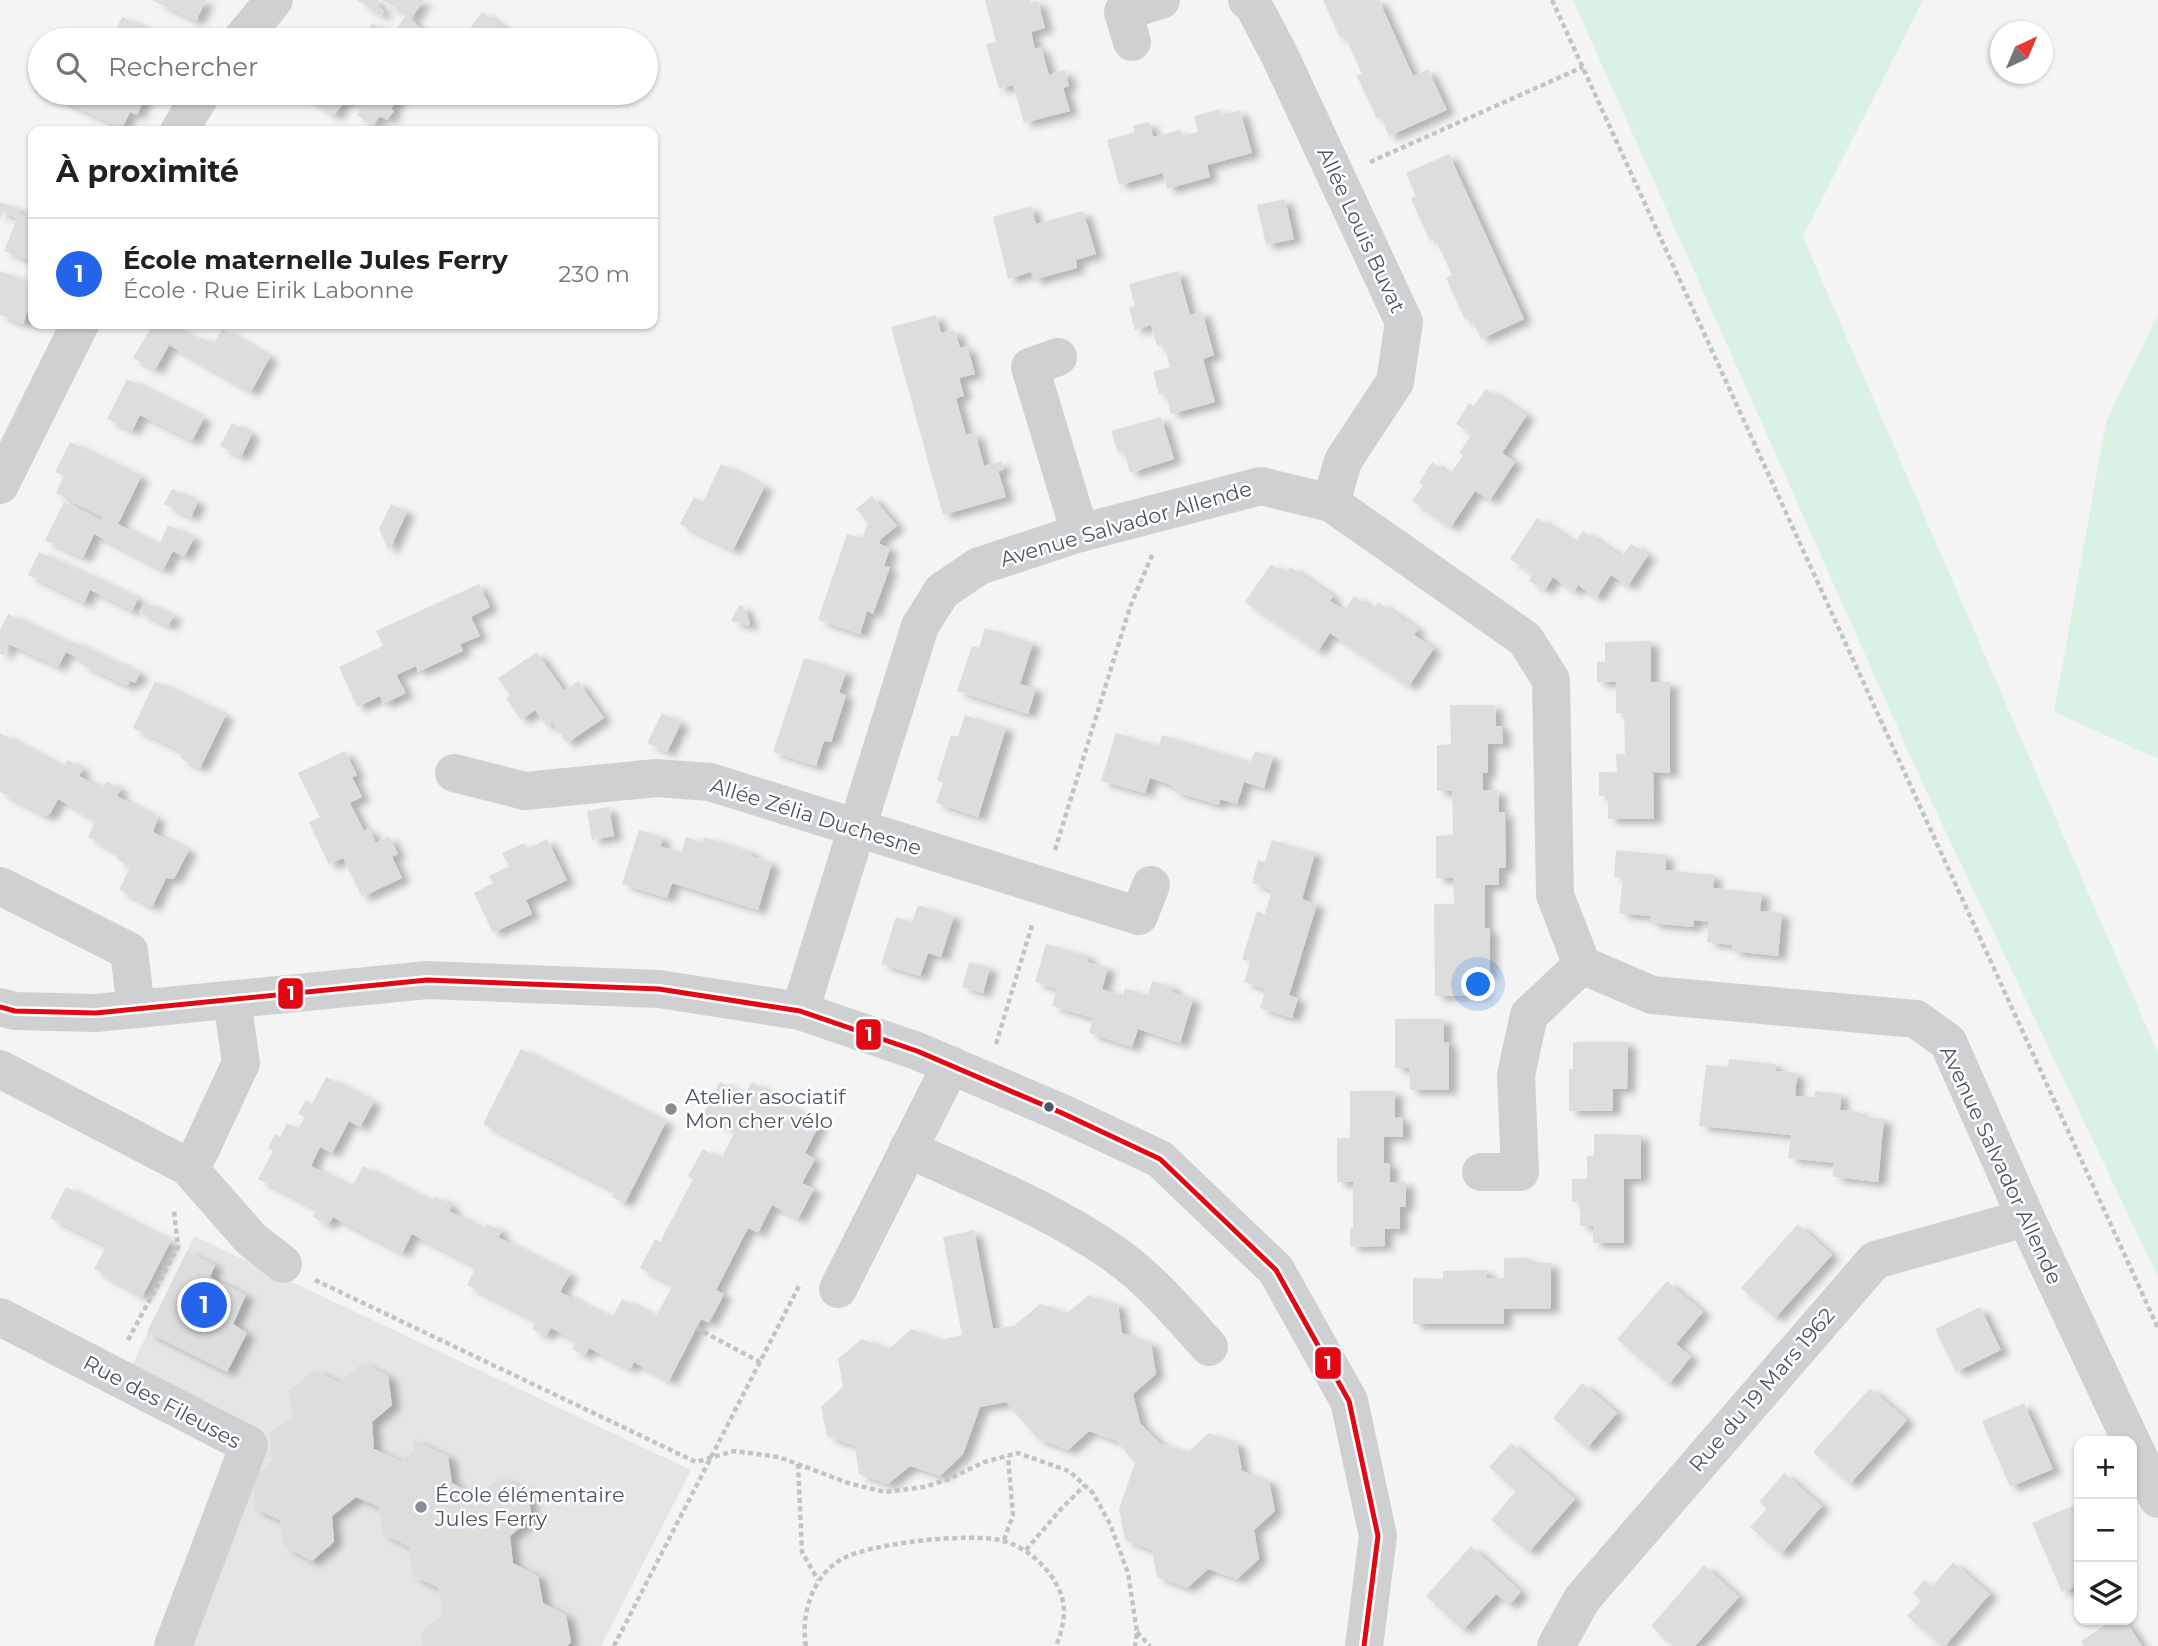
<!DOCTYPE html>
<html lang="fr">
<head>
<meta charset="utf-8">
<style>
	:root { --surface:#fff; --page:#f6f6f6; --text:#202124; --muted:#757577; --line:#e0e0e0; --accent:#2563eb }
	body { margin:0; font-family:Montserrat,sans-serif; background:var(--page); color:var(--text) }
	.controls { position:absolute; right:21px; bottom:21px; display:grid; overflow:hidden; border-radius:14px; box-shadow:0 2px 5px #0004 }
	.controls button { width:63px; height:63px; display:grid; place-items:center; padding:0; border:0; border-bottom:2px solid var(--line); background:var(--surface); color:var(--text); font:35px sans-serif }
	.compass { position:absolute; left:1990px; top:21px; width:63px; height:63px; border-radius:50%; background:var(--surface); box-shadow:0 2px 5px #0004; rotate:44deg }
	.you { position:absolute; left:1479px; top:985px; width:24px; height:24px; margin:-18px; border:5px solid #fff; border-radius:50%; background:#1a73e8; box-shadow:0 0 0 10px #1a73e833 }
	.badge { display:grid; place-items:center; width:46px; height:46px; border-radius:50%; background:var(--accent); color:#fff; font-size:23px; font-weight:700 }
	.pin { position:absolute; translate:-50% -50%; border:4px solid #fff; box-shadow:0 2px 7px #0006 }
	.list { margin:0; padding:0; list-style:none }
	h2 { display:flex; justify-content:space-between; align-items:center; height:91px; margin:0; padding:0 28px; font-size:30px }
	h2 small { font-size:23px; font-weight:400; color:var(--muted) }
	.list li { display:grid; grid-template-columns:46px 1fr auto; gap:21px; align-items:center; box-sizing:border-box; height:112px; padding:0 28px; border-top:2px solid var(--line) }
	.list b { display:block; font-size:26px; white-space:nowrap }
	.list p { margin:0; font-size:23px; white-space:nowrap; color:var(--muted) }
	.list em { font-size:23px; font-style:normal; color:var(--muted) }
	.icon { flex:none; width:38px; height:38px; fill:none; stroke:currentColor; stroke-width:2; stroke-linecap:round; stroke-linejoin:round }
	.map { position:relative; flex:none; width:2158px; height:1646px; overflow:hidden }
	.search { position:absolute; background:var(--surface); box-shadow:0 2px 5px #0004; left:28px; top:28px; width:630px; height:77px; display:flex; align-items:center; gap:18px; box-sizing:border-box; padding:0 24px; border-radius:38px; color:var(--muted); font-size:26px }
	.panel { position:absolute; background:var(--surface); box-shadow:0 2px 5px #0004; left:28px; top:126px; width:630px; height:203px; border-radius:14px }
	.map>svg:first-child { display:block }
	.education { fill:#e6e5e6 }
	.green { fill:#d9f2e3 }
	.building { fill:#ddddde; filter:url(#shadow) }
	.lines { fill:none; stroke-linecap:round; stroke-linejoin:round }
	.path { stroke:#bcc7c4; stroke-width:4.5; stroke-dasharray:5 3.5; stroke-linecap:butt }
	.minor { stroke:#ced0d2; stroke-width:38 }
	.bus-1-casing { stroke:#fff; stroke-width:10 }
	.bus-1 { stroke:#e30613; stroke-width:5 }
	.bus-dot { fill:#4a5661; stroke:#fff; stroke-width:2.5 }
	.poi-dot { fill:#868d94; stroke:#fff; stroke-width:2.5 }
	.labels { text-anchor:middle; stroke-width:5; stroke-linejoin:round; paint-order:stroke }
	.street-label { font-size:21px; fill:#4a5661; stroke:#fff }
	.poi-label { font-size:21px; fill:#4a5661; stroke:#fff; text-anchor:start }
	.line-badge { stroke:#fff; stroke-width:2.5 }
	.badge-label { font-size:19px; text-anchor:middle; font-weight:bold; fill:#fff }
</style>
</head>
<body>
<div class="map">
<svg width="2158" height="1646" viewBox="0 0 2158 1646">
	<defs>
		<filter id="shadow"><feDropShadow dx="8" dy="4.5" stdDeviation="3.5" flood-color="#0004"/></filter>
	</defs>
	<rect width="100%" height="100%" fill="#f4f4f4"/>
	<polygon class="education" points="194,1236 691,1470 601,1646 186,1646 262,1444 128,1374"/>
	<g class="green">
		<polygon points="1573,0 1923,0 1803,237 2158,1053 2158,1277 1922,782"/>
		<polygon points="2158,314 2158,759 2054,712 2106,422"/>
	</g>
	<g class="building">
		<polygon points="152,0 206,0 196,21"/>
		<polygon points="357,0 379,0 376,4 384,11 381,16"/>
		<polygon points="382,0 424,0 410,20 424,30 416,40 361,40 372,23 391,37 407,14"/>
		<polygon points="985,0 1030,0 1031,3 1038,1 1045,28 1031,32 1035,49 1041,47 1049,75 1065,70 1069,86 1063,88 1070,111 1024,123 1013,85 999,89 986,44 996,42"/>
		<polygon points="1323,0 1379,0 1413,76 1428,69 1447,110 1389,136 1381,117 1377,119 1357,76 1362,74 1345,36 1340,38"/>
		<polygon points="482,12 513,34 509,40 488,40 470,28"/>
		<polygon points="122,17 164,37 162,40 111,40"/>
		<polygon points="40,80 40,93 64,93 78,99 81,93 138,93 145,97 137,115 130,112 122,128 51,96 34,92"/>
		<polygon points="300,93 402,93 391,109 394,111 387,120 380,116 373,126 357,115 361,108 346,99 334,116"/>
		<polygon points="1220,109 1222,115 1240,110 1252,153 1207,165 1210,177 1167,189 1163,173 1119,185 1107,140 1135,132 1133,126 1149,122 1153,137 1180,130 1182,136 1198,132 1194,116"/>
		<polygon points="1449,154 1524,319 1481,339 1471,317 1465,320 1446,278 1452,275 1435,238 1430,241 1411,199 1416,196 1406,173"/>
		<polygon points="1285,199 1294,239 1266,245 1257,205"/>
		<polygon points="0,202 20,210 19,213 33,219 33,262 4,251 17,218 3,212 0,220"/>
		<polygon points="1031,206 1036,224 1083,211 1096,254 1076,260 1077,268 1051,275 1034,280 1031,272 1008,279 993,217"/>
		<polygon points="0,271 33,284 33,297 23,324 0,315"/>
		<polygon points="1178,271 1190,315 1202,311 1214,355 1203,359 1215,402 1171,414 1165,392 1159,394 1153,372 1170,367 1164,344 1157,346 1151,325 1135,330 1129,308 1135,306 1129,284"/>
		<polygon points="936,315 941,333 955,330 960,348 967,346 975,374 959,378 964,396 956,398 966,435 975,432 984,466 1001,461 1003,470 998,471 1006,497 943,515 891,327"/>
		<polygon points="153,324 170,324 197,340 199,336 213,345 222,329 270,357 251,392 169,345 155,370 133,358"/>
		<polygon points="127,379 204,418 192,441 140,415 132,431 107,419"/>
		<polygon points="1486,389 1527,415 1502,453 1515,462 1490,500 1475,491 1451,527 1412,501 1423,485 1419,483 1432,462 1450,475 1463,455 1459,453 1472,434 1456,424 1469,403 1474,406"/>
		<polygon points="1161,417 1174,459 1130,473 1124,451 1118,453 1111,431"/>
		<polygon points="232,423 252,434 241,457 220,446"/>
		<polygon points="70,442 141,477 118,524 159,545 168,525 194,538 184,557 173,551 163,570 94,534 83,558 45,540 64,502 101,521 103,517 56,493 64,476 55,472"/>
		<polygon points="721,464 765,486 733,550 680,524 694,497 703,502"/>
		<polygon points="172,489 198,502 191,517 164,504"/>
		<polygon points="872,496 897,526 881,539 879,544 890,548 884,566 890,567 873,614 867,611 860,634 818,620 847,534 862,538 868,523 856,509"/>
		<polygon points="391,504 407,512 389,551 379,529"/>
		<polygon points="1537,518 1575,543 1583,531 1622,557 1631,544 1648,555 1628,586 1611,575 1596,598 1578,585 1574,592 1553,577 1545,590 1529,581 1533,574 1510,559"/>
		<polygon points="39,552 138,598 132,611 90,590 84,603 28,575"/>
		<polygon points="1271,564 1286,573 1290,567 1333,596 1330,601 1345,610 1354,596 1373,609 1378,602 1418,629 1414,635 1434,648 1409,686 1330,633 1318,651 1245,602"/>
		<polygon points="479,584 490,607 471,617 480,636 460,644 463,651 418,672 416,666 396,675 406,693 383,704 380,696 357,707 339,667 383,646 376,631"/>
		<polygon points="145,602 174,616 168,626 139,612"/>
		<polygon points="739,605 743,606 750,623 748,626 731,621"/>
		<polygon points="8,614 70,643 71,641 140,673 135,683 130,681 127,686 81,664 83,661 66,652 58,667 9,644 4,655 0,654 0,630"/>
		<polygon points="985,628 1033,643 1020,684 1036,689 1028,714 957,691 972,646 979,648"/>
		<polygon points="1651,641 1651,682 1670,682 1670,773 1653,772 1654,819 1608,819 1608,796 1599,796 1599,772 1617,772 1616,754 1625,754 1624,713 1616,713 1616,682 1597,682 1597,662 1605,662 1605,642"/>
		<polygon points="537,652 564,691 578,681 604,718 567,743 553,723 547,726 535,710 521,720 506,698 510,695 498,678"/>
		<polygon points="804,658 846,672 839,693 846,695 837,724 831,742 824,741 816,766 773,752"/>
		<polygon points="155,681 226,715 200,768 180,758 183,752 133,728"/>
		<polygon points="1450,705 1495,705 1496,726 1502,726 1503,744 1488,744 1488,773 1483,773 1483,790 1498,790 1499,812 1505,812 1506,868 1499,868 1499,885 1485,885 1485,928 1490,929 1490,976 1483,975 1483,996 1435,996 1434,904 1454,904 1453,878 1436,878 1436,836 1453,835 1452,791 1437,791 1437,745 1451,744"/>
		<polygon points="662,713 681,723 667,752 647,743"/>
		<polygon points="965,715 1006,728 978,817 936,803 943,783 937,780 951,735 958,737"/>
		<polygon points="0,733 63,767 68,760 83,769 79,776 103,788 107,781 121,789 117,796 158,818 153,832 189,850 174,879 166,878 152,907 119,890 130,867 117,859 119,854 88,837 96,820 58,799 50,814 45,816 0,792"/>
		<polygon points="1116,733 1159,746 1162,735 1251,762 1255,751 1273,757 1264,788 1244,782 1237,804 1220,799 1219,805 1173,791 1174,786 1150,778 1145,793 1101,781"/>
		<polygon points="345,751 357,775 352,777 362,797 350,803 364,831 369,828 376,843 389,836 398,854 392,857 402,878 362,897 343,858 329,865 309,822 320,817 298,773"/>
		<polygon points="609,807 614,836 592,840 587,811"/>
		<polygon points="639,830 663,838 660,846 681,853 686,837 703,843 704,837 752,852 751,856 772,863 758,910 672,883 667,898 622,884"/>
		<polygon points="547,839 567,880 526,900 532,914 493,933 474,893 493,883 489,876 509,866 502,853 524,843 527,849"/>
		<polygon points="1272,840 1315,853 1302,899 1317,904 1289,995 1298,998 1292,1018 1260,1008 1266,989 1244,982 1251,962 1242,959 1257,911 1265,914 1272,890 1252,883 1258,860 1265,862"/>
		<polygon points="1616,850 1666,855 1665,870 1714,875 1713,888 1762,893 1760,911 1782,913 1778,956 1732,951 1732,945 1707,942 1709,922 1694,920 1693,927 1650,923 1650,916 1619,913 1623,877 1614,877"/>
		<polygon points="918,905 954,916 941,957 928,953 920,976 881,964 896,917 912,922"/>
		<polygon points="1046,944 1088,956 1087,962 1108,968 1102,989 1123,996 1125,988 1148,995 1152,981 1173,987 1172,992 1193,999 1180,1043 1138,1029 1132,1047 1089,1033 1093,1018 1052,1006 1057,989 1035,982"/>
		<polygon points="969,962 990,968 983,993 962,987"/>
		<polygon points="1395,1019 1444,1019 1444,1043 1449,1042 1449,1090 1410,1090 1409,1068 1395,1068"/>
		<polygon points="1573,1042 1628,1042 1627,1089 1613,1089 1613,1111 1569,1111 1569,1069 1573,1069"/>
		<polygon points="521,1049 666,1122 625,1203 612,1197 615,1191 483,1124"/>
		<polygon points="1729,1059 1776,1064 1775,1071 1797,1073 1795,1096 1814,1097 1815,1091 1841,1094 1840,1110 1860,1112 1860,1116 1884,1119 1878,1182 1833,1177 1834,1163 1788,1158 1791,1135 1699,1126 1706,1065 1728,1067"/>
		<polygon points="326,1077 374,1102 360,1127 349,1121 332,1153 320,1147 311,1166 352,1187 363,1166 432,1202 435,1196 452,1205 449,1211 484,1229 487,1224 502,1231 498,1237 570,1274 560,1292 612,1318 622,1299 656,1316 673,1285 640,1268 655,1239 660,1242 693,1179 688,1176 703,1149 721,1159 735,1131 703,1114 720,1082 744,1095 752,1082 778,1096 776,1099 820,1123 805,1153 815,1159 802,1183 814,1189 798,1219 772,1205 758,1233 748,1228 716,1290 724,1294 709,1323 701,1319 669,1381 634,1362 630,1369 589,1348 585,1356 572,1349 576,1341 551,1328 546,1336 532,1329 536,1321 467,1285 476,1267 412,1234 402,1253 333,1217 328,1225 313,1217 316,1209 258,1179 273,1151 268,1148 275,1134 280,1137 287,1123 299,1129 305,1117 298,1114 306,1100 312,1104"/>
		<polygon points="1350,1091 1395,1091 1395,1118 1403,1117 1403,1137 1384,1137 1384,1163 1390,1163 1390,1182 1406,1182 1406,1207 1400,1207 1400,1229 1385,1229 1385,1246 1350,1247 1350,1228 1353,1228 1353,1182 1337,1182 1337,1138 1350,1138"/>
		<polygon points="1594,1134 1641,1135 1641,1179 1624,1179 1624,1243 1593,1243 1593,1226 1580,1226 1580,1202 1572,1202 1572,1179 1587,1179 1587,1156 1594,1156"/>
		<polygon points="66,1187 171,1241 142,1297 94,1269 106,1246 50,1218"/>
		<polygon points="1798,1224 1832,1255 1775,1318 1741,1288"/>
		<polygon points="974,1230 993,1329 1014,1326 1040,1304 1067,1313 1089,1295 1118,1305 1122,1333 1151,1343 1156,1374 1133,1394 1140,1423 1160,1443 1188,1452 1209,1433 1237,1443 1242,1471 1269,1481 1275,1511 1254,1530 1259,1559 1237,1579 1208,1569 1187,1588 1157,1577 1152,1550 1125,1540 1119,1509 1135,1463 1117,1441 1089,1431 1068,1450 1038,1439 1006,1402 980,1407 963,1454 940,1476 910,1466 888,1484 859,1474 855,1446 827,1436 821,1407 843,1387 838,1359 862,1339 889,1349 911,1329 940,1340 962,1335 943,1237"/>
		<polygon points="187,1251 215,1265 210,1277 246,1295 233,1324 247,1333 227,1372 147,1332"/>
		<polygon points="1504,1258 1530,1258 1529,1263 1551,1263 1551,1309 1504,1309 1504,1324 1413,1324 1413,1278 1443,1279 1443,1271 1487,1270 1486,1278 1504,1278"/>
		<polygon points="1667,1281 1703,1312 1676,1344 1691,1357 1669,1384 1617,1339"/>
		<polygon points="1980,1307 2001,1350 1956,1372 1935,1329"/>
		<polygon points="363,1363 388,1376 392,1405 372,1422 374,1449 401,1461 414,1450 413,1440 448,1456 452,1483 478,1496 500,1478 527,1490 532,1518 510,1536 513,1563 538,1576 543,1603 566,1615 571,1642 567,1646 423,1646 421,1633 442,1614 439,1588 413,1576 409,1547 382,1533 379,1507 356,1497 332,1516 334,1542 312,1561 284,1546 280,1520 255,1509 252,1479 272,1461 269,1434 292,1416 289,1391 314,1370 339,1382"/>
		<polygon points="1582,1383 1617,1413 1587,1448 1553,1418"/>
		<polygon points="1870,1388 1907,1420 1850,1484 1813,1452"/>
		<polygon points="2024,1403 2053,1469 2010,1487 1982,1421"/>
		<polygon points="1511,1443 1575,1499 1529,1552 1491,1520 1516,1491 1489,1467"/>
		<polygon points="1784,1473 1822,1506 1781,1554 1750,1527 1767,1509 1759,1502"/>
		<polygon points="2079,1503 2079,1585 2062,1592 2032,1523"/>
		<polygon points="1471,1546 1521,1592 1509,1605 1496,1594 1463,1630 1426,1596"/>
		<polygon points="1953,1562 1990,1594 1945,1646 1942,1646 1907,1616 1921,1601 1913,1593 1924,1580 1932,1587"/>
		<polygon points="1704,1565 1739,1597 1695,1646 1673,1646 1651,1626"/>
		<polygon points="2113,1620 2125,1620 2142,1646 2084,1646 2081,1641"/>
	</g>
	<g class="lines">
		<g class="path">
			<polyline points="1552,0 2158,1328"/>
			<polyline points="1370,162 1583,67"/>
			<polyline points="1055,850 1130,607 1153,553"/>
			<polyline points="996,1044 1033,922"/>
			<polyline points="315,1280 696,1462 734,1451 779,1457 848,1483 885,1492 924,1487 949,1479 984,1462 1018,1453 1069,1471 1093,1493 1110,1524 1128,1573 1137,1632 1135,1646"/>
			<polyline points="696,1328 760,1362"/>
			<polyline points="128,1340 178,1247 174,1211"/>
			<polyline points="798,1464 802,1552 818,1580"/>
			<polyline points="1004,1540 1013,1515 1008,1456"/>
			<polyline points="1026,1550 1061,1509 1085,1485"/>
			<polyline points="1137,1632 1150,1646"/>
			<polyline points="614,1646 799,1286"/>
			<path d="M806,1646C800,1614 813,1574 844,1558C873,1543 972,1532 1003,1541C1031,1548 1063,1579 1064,1610C1064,1622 1061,1634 1056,1646"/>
		</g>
		<g class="minor">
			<polyline points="1247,0 1251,1 1279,54 1404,322 1395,382 1343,461 1331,503"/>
			<polyline points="241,40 274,0"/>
			<polyline points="1132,42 1123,12 1161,0"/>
			<polyline points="179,131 202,93"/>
			<polyline points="1058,357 1030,367 1080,533"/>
			<polyline points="0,485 80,324"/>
			<polyline points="454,773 525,791 656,778 710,782 1139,916 1151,885"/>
			<polyline points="0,886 129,951 136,1009"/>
			<polyline points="0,1007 15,1011 96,1013 427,980 659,989 800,1011 917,1051 1062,1113 1160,1159 1276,1270 1349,1401 1378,1536 1364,1646"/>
			<polyline points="800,1011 920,626 942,591 979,566 1080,533 1261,486 1331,503 1525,639 1551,680 1555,895 1582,965 1652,995 1916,1019 1948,1042 2026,1218 2131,1441"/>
			<polyline points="0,1069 188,1167 251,1239 283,1264"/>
			<path d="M908,1149C978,1181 1050,1209 1113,1253C1150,1279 1179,1313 1209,1347"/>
			<polyline points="188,1167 199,1153 241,1063 232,1000"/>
			<polyline points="1481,1172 1520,1172 1516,1075 1529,1015 1582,965"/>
			<polyline points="838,1289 951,1065"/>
			<polyline points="0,1317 249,1445 173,1646"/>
			<polyline points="2132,1443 2158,1499"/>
			<polyline points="1556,1646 1582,1599 1875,1260 2026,1218"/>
		</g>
		<defs>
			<polyline id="bus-1" points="0,1007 15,1011 96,1013 427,980 659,989 800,1011 917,1051 1062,1113 1160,1159 1276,1270 1349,1401 1378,1536 1364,1646"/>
		</defs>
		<use href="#bus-1" class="bus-1-casing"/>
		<use href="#bus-1" class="bus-1"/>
	</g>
	<circle class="bus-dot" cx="1049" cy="1107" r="6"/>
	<g class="poi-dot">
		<circle cx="671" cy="1109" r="7"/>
		<circle cx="421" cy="1507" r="7"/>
	</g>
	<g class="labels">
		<g class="street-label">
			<text transform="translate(1361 230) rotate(65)" y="7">Allée Louis Buvat</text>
			<text transform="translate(1126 524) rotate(-16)" y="7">Avenue Salvador Allende</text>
			<text transform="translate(816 817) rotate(17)" y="7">Allée Zélia Duchesne</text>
			<text transform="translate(2001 1165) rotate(65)" y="7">Avenue Salvador Allende</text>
			<text transform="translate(1762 1390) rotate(-49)" y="7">Rue du 19 Mars 1962</text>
			<text transform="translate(162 1402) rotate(28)" y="7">Rue des Fileuses</text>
		</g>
		<g class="poi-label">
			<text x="685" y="1104">Atelier asociatif<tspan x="685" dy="24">Mon cher vélo</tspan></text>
			<text x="435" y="1502">École élémentaire<tspan x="435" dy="24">Jules Ferry</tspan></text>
		</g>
	</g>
	<g class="line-badge">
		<rect x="277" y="977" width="27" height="33" rx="7" fill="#e30613"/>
		<rect x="855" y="1018" width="27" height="33" rx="7" fill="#e30613"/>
		<rect x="1314" y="1346" width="28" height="34" rx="7" fill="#e30613"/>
	</g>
	<g class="badge-label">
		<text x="291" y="1000">1</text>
		<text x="869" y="1041">1</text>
		<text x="1328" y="1370">1</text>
	</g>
</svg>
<div class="controls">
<button>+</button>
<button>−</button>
<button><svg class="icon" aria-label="layers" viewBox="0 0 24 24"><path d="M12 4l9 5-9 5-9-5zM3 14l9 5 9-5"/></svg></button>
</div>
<svg class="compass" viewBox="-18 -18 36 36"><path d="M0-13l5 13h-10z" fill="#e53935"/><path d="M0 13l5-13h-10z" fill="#757577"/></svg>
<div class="you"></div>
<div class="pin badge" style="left:204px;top:1305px">1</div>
<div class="search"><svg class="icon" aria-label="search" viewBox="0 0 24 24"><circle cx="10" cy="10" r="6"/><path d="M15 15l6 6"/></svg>Rechercher</div>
<section class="panel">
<h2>À proximité<small></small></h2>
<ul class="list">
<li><span class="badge">1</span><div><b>École maternelle Jules Ferry</b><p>École · Rue Eirik Labonne</p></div><em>230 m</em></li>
</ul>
</section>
</div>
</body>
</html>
